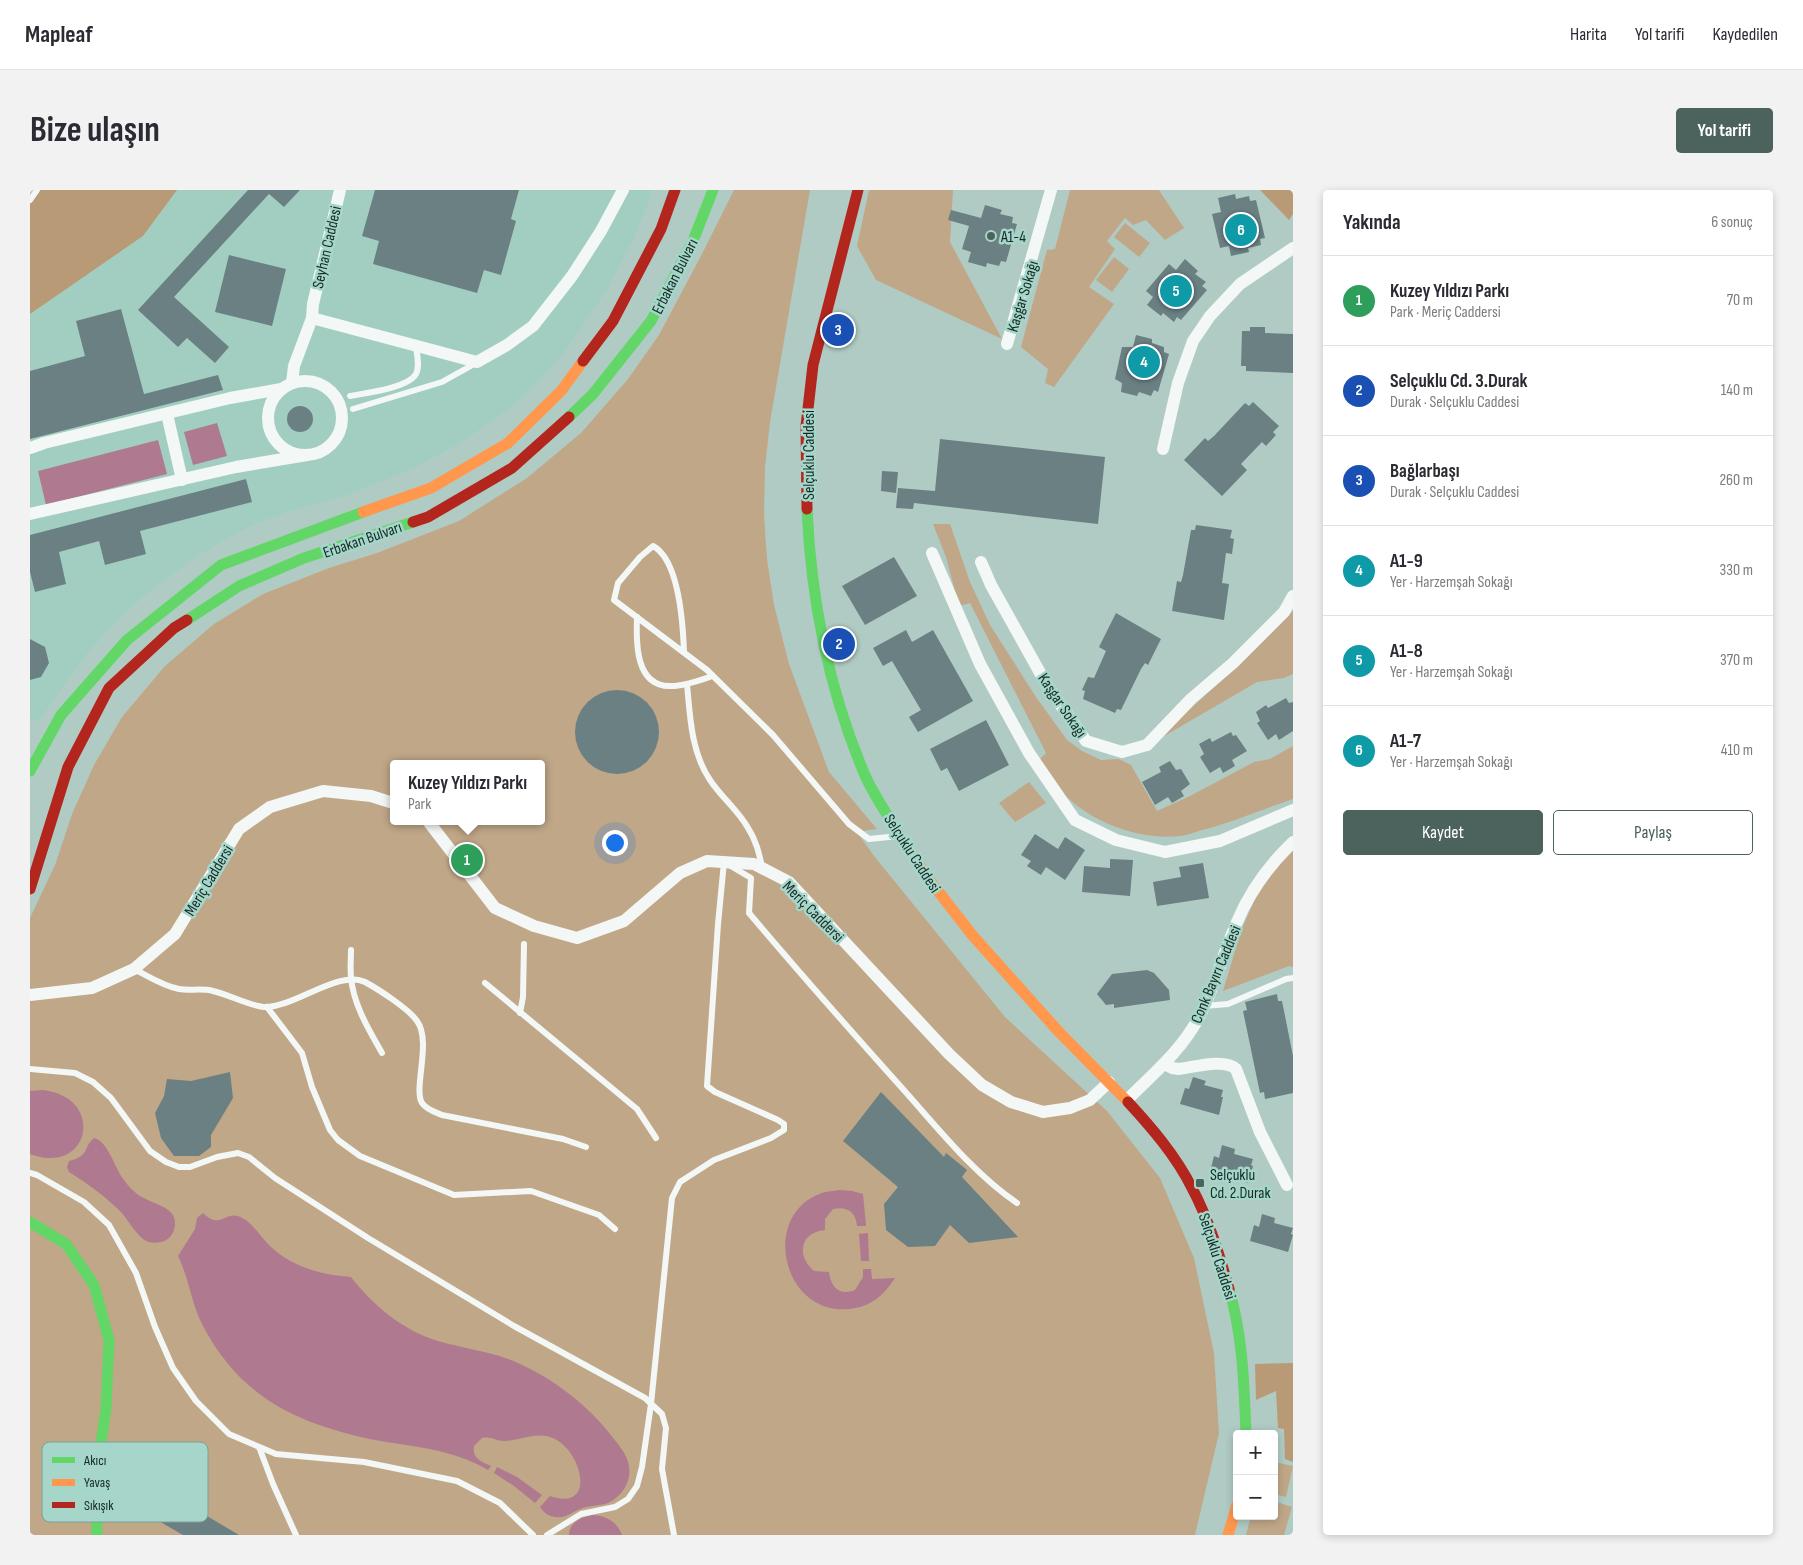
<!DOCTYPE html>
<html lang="tr">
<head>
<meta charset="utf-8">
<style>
	:root { --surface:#fff; --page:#f2f2f3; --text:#2b2b33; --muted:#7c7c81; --line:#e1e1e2; --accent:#4c625d }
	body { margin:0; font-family:"Sofia Sans Condensed",sans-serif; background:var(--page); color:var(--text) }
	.controls { position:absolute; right:15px; bottom:15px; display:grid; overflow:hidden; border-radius:5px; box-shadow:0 2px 8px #0003 }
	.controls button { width:45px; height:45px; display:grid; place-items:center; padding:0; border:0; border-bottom:1px solid var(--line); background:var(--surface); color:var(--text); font:25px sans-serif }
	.you { position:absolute; left:584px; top:652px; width:18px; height:18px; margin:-12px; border:4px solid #fff; border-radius:50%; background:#1a73e8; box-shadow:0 0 0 8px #1a73e833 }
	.badge { display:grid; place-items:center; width:32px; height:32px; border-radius:50%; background:var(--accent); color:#fff; font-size:16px; font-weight:700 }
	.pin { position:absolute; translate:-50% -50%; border:2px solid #fff; box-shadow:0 1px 5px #0006 }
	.popup { position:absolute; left:360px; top:570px; width:155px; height:65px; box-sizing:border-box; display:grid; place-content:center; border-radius:5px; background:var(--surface); filter:drop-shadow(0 1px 4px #0005); font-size:16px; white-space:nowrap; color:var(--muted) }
	.popup b { font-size:19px; color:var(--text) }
	.popup::after { content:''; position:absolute; left:50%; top:100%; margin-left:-10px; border:10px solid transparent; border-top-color:var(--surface) }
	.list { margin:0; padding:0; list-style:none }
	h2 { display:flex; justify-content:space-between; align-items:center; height:65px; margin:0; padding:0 20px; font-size:21px }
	h2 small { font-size:16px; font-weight:400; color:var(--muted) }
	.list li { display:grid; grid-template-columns:32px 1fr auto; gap:15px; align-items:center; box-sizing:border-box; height:90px; padding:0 20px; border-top:1px solid var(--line) }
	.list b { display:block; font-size:19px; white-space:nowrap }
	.list p { margin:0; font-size:16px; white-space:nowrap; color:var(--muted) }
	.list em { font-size:16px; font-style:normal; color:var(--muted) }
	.actions { display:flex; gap:10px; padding:15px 20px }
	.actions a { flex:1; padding:11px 0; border:1px solid var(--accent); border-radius:5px; text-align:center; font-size:18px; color:var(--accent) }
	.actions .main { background:var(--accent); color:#fff }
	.map { position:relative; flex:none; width:1263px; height:1345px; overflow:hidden; border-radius:5px }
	header { display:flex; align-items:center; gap:30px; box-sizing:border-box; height:70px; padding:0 25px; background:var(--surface); border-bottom:1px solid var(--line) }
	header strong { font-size:24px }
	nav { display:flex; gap:28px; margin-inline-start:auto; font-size:18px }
	.intro { display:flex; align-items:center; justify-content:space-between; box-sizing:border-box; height:120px; padding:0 30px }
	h1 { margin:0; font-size:35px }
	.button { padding:12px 22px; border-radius:5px; background:var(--accent); color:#fff; font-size:18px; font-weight:700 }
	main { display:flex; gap:30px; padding:0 30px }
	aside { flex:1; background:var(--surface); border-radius:5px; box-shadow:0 2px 8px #0003 }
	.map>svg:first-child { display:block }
	.built { fill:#a2cec2 }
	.green { fill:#c0a788; fill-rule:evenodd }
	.forest { fill:#b89b76 }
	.water { fill:#af7990 }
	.building { fill:#6a8083 }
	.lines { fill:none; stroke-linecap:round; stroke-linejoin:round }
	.lane { stroke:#f3f7f6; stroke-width:6 }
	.street { stroke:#f3f7f6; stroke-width:12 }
	.fast { stroke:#63d668; stroke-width:11 }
	.slow { stroke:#ff974d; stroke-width:11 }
	.jam { stroke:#b3261e; stroke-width:11 }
	.poi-dot { fill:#4c625d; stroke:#a5d6c9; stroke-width:2 }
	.labels { text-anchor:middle; stroke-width:5; stroke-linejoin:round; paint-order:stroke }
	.poi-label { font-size:16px; fill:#162a25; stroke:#a5d6c9; text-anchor:start }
	.street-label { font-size:16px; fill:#162a25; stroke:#a5d6c9 }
	.key { fill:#a5d6c9; stroke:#7aa298; stroke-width:1 }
	.key-label { font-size:14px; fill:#162a25 }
</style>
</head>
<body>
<header>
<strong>Mapleaf</strong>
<nav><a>Harita</a><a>Yol tarifi</a><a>Kaydedilen</a></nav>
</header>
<div class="intro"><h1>Bize ulaşın</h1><a class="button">Yol tarifi</a></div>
<main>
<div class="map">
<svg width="1263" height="1345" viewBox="0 0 1263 1345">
	<rect width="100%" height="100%" fill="#b0cbc4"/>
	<polygon class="built" points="147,0 623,0 604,49 577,100 533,164 494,206 472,224 429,254 382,279 318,305 257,322 231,332 209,342 167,366 116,404 80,438 55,466 8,532 0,528 0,124 113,46"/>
	<g class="green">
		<path d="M704,0H780L740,232L735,277L734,325L737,369L744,415L759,474L799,582L847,639L827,642L844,666L975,827L1077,921L1130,988L1164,1068L1184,1163L1189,1243L1165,1345H0V728L25,675L42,624L64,575L92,527L135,476L184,434L233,404L299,378L347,363L429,331L497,288L551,243L598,189L629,145L672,64ZM363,574H511V631H363Z"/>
		<polygon points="839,0 923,0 920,52 972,149 846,90 827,56"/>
		<polygon points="1040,0 1129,0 1154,38 1135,50 1116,30 1103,35 1095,28 1077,51 1085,59 1059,97 1084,114 1024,197 1015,193 1018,179 991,157 1017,60 1025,59"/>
		<polygon points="1095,33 1120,53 1109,67 1084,47"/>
		<polygon points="1084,67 1099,79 1082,102 1066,90"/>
		<path d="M903,334H920L940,392L960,435L1006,507L1037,550L1052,561L1071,570L1089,569L1101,575L1127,621L1160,606L1224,572L1240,569L1263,556V609C1233,619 1203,632 1172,640C1165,642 1157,645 1150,646C1111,650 1068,635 1039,609C1027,599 1018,582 1009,570L1016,563L940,413L929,416L916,367Z"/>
		<polygon points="1263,421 1263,484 1254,488 1227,492 1124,552 1214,470"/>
		<polygon points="999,592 1016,613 985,632 969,613"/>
		<polygon points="1263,657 1263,777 1259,776 1193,801 1211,741 1234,688"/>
		<polygon points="1244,1272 1263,1276 1256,1307 1244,1304"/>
		<polygon points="1244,1311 1262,1317 1254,1345 1216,1345 1221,1326 1244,1326"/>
	</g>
	<g class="forest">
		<polygon points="0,0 147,0 113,46 0,124"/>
		<polygon points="1230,0 1263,0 1263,24 1259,30"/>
		<polygon points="1263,1173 1263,1272 1255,1269 1254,1239 1248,1238 1246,1201 1226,1210 1225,1174"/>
	</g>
	<g class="water">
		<polygon points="187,233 197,266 163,275 154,242"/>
		<polygon points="128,250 137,284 16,315 8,281"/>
		<path d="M13,900C70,907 62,970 19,968C12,968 6,966 0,964V901Z"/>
		<path d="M64,948C78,951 85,979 94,990C98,996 104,1002 110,1006C124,1015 151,1017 144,1040C142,1046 137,1051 131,1052C126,1053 120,1053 116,1051C107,1046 98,1030 91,1022C75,1006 58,994 39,982L37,977L39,971C60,966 53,957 64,948Z"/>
		<path d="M810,1000L822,1001L833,1004L836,1036H827C826,1022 817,1016 803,1019L795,1029V1040C770,1042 766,1066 784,1081L799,1082C801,1098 810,1106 825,1100L833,1087V1079H841L842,1089L865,1088C853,1106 841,1117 819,1119C751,1126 729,1021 795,1002C800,1001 805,1001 810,1000Z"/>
		<path d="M173,1023C192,1042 195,1017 214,1029C223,1034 230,1046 238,1054C259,1076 291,1085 321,1087C344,1116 372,1140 408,1151C432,1158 457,1161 481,1170C518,1185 555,1212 580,1244C586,1252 594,1260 597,1269C604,1286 595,1305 578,1313C570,1316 561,1315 553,1318C543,1321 536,1329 525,1327C518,1326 513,1322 510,1317L520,1306C569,1323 551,1256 520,1247C503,1242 490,1251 474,1251C466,1251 460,1246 452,1248L444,1256C442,1269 451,1271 461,1276L458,1280C423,1259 384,1257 345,1250C268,1234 210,1208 172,1134C161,1112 159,1088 148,1066L165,1039L167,1028Z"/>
		<polygon points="838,1043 839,1071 831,1071 829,1044"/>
		<polygon points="467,1277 487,1287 512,1305 505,1313 484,1296 464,1283"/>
		<path d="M563,1325C577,1326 587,1332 592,1345H539C539,1332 552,1327 563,1325Z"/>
	</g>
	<g class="building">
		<polygon points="218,0 270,0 254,17 239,4 144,107 199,157 185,173 157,148 148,157 108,120"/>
		<polygon points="345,0 489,0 481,29 486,31 471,85 454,80 447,103 343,74 349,51 332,46"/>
		<polygon points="1205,4 1206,9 1219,6 1220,11 1226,10 1235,48 1230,49 1231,55 1218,58 1219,62 1201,66 1199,56 1190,58 1182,24 1191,22 1188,8"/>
		<polygon points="955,15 972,20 970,24 983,27 982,33 987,34 976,72 971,71 969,76 957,73 956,77 938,72 941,62 932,59 939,36 918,30 921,20 951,28"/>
		<polygon points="199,65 256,79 242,136 185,122"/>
		<polygon points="1155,69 1168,81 1165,84 1176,92 1172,96 1177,100 1151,130 1147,127 1144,132 1133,123 1131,126 1117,115 1123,107 1116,101 1139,74 1146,80"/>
		<polygon points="91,119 114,204 188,185 193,200 0,249 0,181 55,166 46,131"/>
		<polygon points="1220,137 1235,137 1235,143 1263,144 1263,183 1216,181 1216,176 1211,176 1212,141 1220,141"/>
		<polygon points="1106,145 1122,149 1122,153 1134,157 1134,162 1139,164 1128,202 1124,200 1121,206 1109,202 1107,206 1091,202 1092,193 1085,189 1092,157 1103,157"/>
		<polygon points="1223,212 1249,236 1243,242 1246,245 1236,256 1232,252 1211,274 1217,280 1192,306 1154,270 1175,248 1178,251 1184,246 1215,213 1219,216"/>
		<circle cx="270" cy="229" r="13"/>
		<polygon points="910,249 1075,267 1068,334 884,313 883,319 866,318 868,298 905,301"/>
		<polygon points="852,281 868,282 866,303 851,301"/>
		<polygon points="216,289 222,312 110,341 116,364 75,375 69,351 29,362 36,394 5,402 0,382 0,345"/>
		<polygon points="1166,335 1202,340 1200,348 1204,349 1202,364 1196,363 1192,393 1199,394 1194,430 1142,421 1147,391 1151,392 1153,385 1161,340 1165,340"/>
		<polygon points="864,367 887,406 835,435 812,396"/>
		<polygon points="1086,423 1131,449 1118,475 1115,473 1111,479 1091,520 1087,519 1085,523 1053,509 1055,501 1052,500 1058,487 1064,488 1076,461 1069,457"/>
		<polygon points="876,440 882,452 903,440 943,511 888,542 879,527 891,520 862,471 853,476 843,458"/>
		<polygon points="0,449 15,457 19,473 11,487 0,490"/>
		<circle cx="587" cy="542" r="42"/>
		<polygon points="1256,508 1259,513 1263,512 1263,541 1249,550 1246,544 1238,550 1227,533 1230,531 1226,522 1236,515 1238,518"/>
		<polygon points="956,530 979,575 929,601 917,578 911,581 900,559"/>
		<polygon points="1201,542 1203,546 1206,545 1217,561 1202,570 1205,576 1193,583 1190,577 1180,583 1170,567 1174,564 1169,554 1180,548 1182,552"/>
		<polygon points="1140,571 1146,580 1151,579 1160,594 1151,601 1154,606 1142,613 1138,607 1125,615 1112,592 1131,582 1129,577"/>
		<polygon points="1005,644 1028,659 1035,647 1055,660 1035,690 1016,677 1011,685 997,676 1001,671 991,665"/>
		<polygon points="1080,669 1103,670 1100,706 1052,702 1054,676 1080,678"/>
		<polygon points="1173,673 1179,708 1127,716 1123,692 1151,687 1149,677"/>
		<polygon points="1117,780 1124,783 1139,800 1140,810 1084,818 1084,814 1076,815 1067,804 1082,784"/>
		<polygon points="1247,804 1248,811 1252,811 1263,866 1263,903 1235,909 1234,902 1230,903 1213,821 1217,820 1215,812"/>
		<polygon points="200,882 203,908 181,945 181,957 169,966 144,966 131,948 125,923 134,906 137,889 161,891"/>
		<polygon points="1163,887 1176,891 1174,895 1193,900 1191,907 1193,907 1189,925 1150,914 1155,898 1159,899"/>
		<polygon points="851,902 914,967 916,963 937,980 932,987 988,1047 939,1053 920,1035 905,1056 878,1057 856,1040 854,1014 868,997 813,951"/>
		<polygon points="1192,955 1205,959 1204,964 1223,969 1221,975 1223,976 1218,993 1180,982 1184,966 1189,968"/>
		<polygon points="1232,1024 1245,1028 1244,1033 1263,1038 1261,1044 1263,1045 1258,1062 1220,1051 1224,1035 1229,1037"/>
		<polygon points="135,1301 209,1345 153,1345 120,1326"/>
	</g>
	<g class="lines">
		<g class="lane">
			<polyline points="0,10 7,0"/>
			<path d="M320,206C336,203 378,198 386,184C390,176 387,165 386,157"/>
			<polyline points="323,219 412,192 446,173"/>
			<path d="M607,427C606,452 605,498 642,496C655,496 670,490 683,486"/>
			<path d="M654,462C653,435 649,370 623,356L610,367L588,393L584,410L677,480L743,545L819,634L839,649L869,646"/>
			<path d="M657,494C660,526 661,562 680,590C691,607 708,620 718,638C726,650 729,663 732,677"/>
			<path d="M321,760C321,769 320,779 321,787C323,814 339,840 352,863"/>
			<path d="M104,779C118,786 133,796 149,799C160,801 172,798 183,801C197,804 223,817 234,817C264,818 309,779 335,792C348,799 379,819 387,831C402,851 383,899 392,913C397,920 405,922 412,925L533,949L556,957"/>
			<polyline points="455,793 607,919 626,948"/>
			<polyline points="1174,816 1198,814 1256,789 1263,788"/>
			<polyline points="237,817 272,863 282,897 300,940 308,950 330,966 424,1005 501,1001 569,1025 585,1039"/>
			<polyline points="490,823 493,807 494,754"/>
			<polyline points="0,879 45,883 63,892 81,908 120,961 136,972 149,977 160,977 187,967 208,963 219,967 245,988 338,1048 484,1136 615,1208 632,1224 636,1238 632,1279 644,1345"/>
			<polyline points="0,983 7,985 54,1012 79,1035 106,1083 125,1137 143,1178 166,1211 199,1244 246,1264 334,1272 427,1291 470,1313 503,1345"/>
			<polyline points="229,1257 243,1294 266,1345"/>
			<path d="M517,1345L551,1324L585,1317L598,1309L607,1296L612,1277L621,1214L642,1008L650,992L684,970L741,948L754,940V934L748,930L685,902L677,896L688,734L694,672L721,688L719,723C769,782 820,840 872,898C907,937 943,983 987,1013"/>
		</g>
		<g class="street">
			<polyline points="310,0 283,114 282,128 447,172 477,155 503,136 542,86 571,41 593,0"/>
			<polyline points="977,154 1021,0"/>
			<circle cx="275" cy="228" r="37"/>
			<polyline points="262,193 264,176 282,128"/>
			<polyline points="137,224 152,290"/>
			<polyline points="0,258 14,253 200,208 251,199"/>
			<polyline points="1133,259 1148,193 1163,151 1180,126 1210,94 1263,58"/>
			<polyline points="0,324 206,277 277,265"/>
			<polyline points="902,363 950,474 999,563 1045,630 1086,650 1135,662 1190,651 1263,620"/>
			<polyline points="951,372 961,395 1018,497 1056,551 1092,562 1117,555 1161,509 1203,473 1254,422 1263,406"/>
			<polyline points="398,631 465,718 504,736 547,748 594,731 650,683 677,671 724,674 759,692 919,864 952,895 981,912 1013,922 1040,918 1060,910 1079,892"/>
			<polyline points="0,805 62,798 104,779 145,744 209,639 240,617 293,601 341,606 363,613"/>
			<path d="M1134,874L1142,878L1149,879C1164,877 1195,868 1206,879L1230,942L1257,995"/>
			<path d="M1097,910C1123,884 1152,860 1169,827C1185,797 1193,763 1207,732C1220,701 1239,675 1263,652"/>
		</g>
		<g class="fast">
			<polyline points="539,227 563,204 621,131 663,51 683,0"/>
			<path d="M777,319C781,409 799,500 834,583C843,605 859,626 870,646"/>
			<polyline points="157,430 209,396 274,368 383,332"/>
			<polyline points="0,581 31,525 97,450 191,375 333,322"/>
			<polyline points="0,1032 36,1054 64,1095 79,1150 76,1219 66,1287 67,1345"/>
			<path d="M1199,1099C1213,1146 1214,1195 1216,1244"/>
		</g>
		<g class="slow">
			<polyline points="333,322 401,298 478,253 531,201 553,171"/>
			<polyline points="870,646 904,696 943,746 1029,842 1098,912"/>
			<polyline points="1198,1345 1207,1315"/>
		</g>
		<g class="jam">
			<polyline points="553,171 583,131 631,39 645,0"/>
			<polyline points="777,319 776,236 783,175 828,0"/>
			<polyline points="383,332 398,327 482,278 539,227"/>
			<polyline points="0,699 38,577 79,498 144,438 157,430"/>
			<path d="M1098,912C1122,938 1146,966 1162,998C1179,1030 1189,1064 1199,1099"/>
		</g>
	</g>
	<g class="poi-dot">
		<circle cx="961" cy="46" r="5"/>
		<rect x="1165" y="988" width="10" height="10" rx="2.5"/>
	</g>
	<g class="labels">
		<g class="poi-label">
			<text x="971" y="52">A1-4</text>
			<text x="1180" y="990">Selçuklu<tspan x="1180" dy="18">Cd. 2.Durak</tspan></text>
		</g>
		<g class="street-label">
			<text transform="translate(296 57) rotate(-77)" y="6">Seyhan Caddesi</text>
			<text transform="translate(644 86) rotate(-63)" y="6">Erbakan Bulvarı</text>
			<text transform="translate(992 106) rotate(-73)" y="6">Kaşgar Sokağı</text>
			<text transform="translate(778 265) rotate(-90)" y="6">Selçuklu Caddesi</text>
			<text transform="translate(332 349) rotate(-19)" y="6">Erbakan Bulvarı</text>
			<text transform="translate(1033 515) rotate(56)" y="6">Kaşgar Sokağı</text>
			<text transform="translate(883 663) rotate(57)" y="6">Selçuklu Caddesi</text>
			<text transform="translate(178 690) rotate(-59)" y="6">Meriç Caddersi</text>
			<text transform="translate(784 721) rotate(45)" y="6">Meriç Caddersi</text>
			<text transform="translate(1185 784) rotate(-67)" y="6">Conk Bayırı Caddesi</text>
			<text transform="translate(1188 1066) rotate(72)" y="6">Selçuklu Caddesi</text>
		</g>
	</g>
	<rect x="12" y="1252" width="166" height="80" rx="8" class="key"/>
	<rect x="22" y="1267" width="23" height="6" fill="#63d668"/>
	<rect x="22" y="1289" width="23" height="7" fill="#ff974d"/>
	<rect x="22" y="1312" width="23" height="6" fill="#b3261e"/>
	<g class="key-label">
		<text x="54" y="1275">Akıcı</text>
		<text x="54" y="1297">Yavaş</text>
		<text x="54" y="1320">Sıkışık</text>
	</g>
</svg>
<div class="controls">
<button>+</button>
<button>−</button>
</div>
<div class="you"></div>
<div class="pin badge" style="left:437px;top:670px;background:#2e9e5b">1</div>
<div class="popup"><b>Kuzey Yıldızı Parkı</b>Park</div>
<div class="pin badge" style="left:809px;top:454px;background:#1a4fb4">2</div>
<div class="pin badge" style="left:808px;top:140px;background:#1a4fb4">3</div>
<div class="pin badge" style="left:1114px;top:172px;background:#0f9aa8">4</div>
<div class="pin badge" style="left:1146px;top:101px;background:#0f9aa8">5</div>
<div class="pin badge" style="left:1211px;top:40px;background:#0f9aa8">6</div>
</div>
<aside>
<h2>Yakında<small>6 sonuç</small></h2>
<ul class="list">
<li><span class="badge" style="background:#2e9e5b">1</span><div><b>Kuzey Yıldızı Parkı</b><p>Park · Meriç Caddersi</p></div><em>70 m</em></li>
<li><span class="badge" style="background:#1a4fb4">2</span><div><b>Selçuklu Cd. 3.Durak</b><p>Durak · Selçuklu Caddesi</p></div><em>140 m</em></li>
<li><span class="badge" style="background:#1a4fb4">3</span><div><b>Bağlarbaşı</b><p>Durak · Selçuklu Caddesi</p></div><em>260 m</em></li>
<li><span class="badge" style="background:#0f9aa8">4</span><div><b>A1-9</b><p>Yer · Harzemşah Sokağı</p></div><em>330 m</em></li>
<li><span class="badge" style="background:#0f9aa8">5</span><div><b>A1-8</b><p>Yer · Harzemşah Sokağı</p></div><em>370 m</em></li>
<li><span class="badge" style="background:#0f9aa8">6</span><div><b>A1-7</b><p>Yer · Harzemşah Sokağı</p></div><em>410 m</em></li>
</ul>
<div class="actions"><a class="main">Kaydet</a><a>Paylaş</a></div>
</aside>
</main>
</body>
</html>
